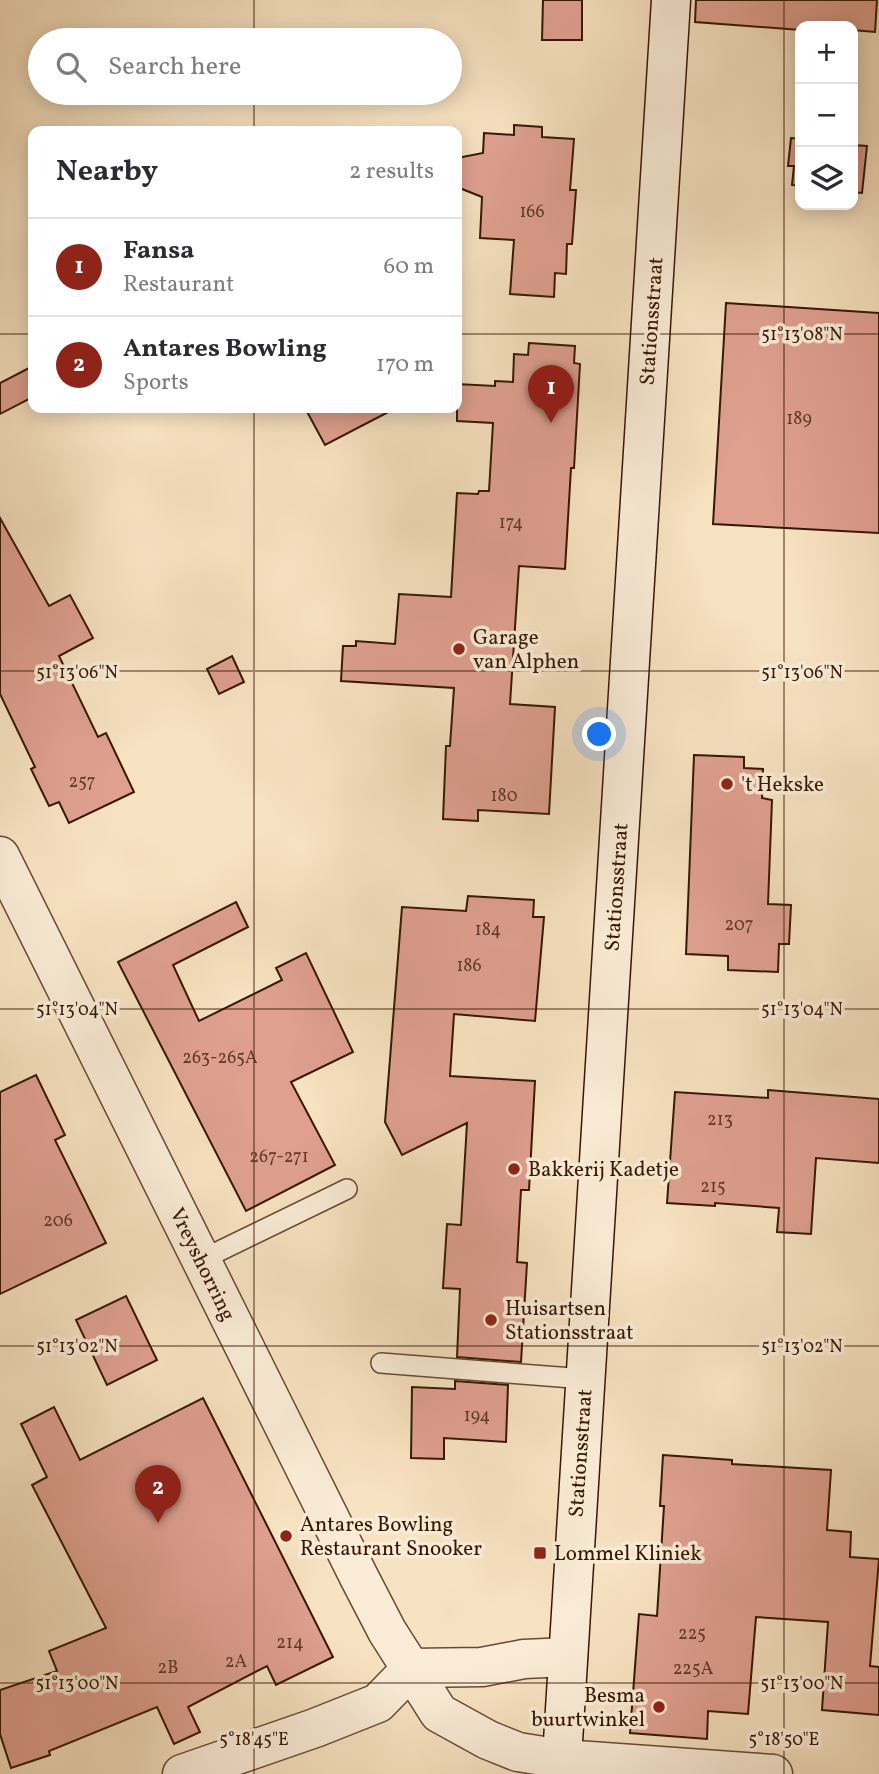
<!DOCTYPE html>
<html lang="en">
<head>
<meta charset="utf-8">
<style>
	:root { --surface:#fff; --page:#f7f7f7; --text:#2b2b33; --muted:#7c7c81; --line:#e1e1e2; --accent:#8f2418 }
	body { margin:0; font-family:Vollkorn,serif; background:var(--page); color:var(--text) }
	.controls { position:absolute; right:21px; top:21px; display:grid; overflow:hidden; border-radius:14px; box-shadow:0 4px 18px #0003 }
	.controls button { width:63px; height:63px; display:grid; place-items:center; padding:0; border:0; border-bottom:2px solid var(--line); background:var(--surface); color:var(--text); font:35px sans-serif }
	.you { position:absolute; left:600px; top:735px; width:24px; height:24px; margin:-18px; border:5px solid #fff; border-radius:50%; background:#1a73e8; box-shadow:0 0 0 10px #1a73e833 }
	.badge { display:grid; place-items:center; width:46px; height:46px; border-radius:50%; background:var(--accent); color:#fff; font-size:23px; font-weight:700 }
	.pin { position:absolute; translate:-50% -58px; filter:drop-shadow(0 2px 4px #0008) }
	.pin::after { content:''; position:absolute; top:37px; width:24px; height:21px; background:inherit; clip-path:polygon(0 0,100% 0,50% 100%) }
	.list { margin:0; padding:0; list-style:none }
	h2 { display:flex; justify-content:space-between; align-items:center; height:91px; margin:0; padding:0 28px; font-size:30px }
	h2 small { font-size:23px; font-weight:400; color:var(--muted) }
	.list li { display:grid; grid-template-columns:46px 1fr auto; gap:21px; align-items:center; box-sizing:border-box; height:98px; padding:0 28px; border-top:2px solid var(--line) }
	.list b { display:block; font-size:26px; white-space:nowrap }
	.list p { margin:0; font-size:23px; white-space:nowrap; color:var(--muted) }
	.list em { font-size:23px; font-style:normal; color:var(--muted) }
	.icon { flex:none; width:38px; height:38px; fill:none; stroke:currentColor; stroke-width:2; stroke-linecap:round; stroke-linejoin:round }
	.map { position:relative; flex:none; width:879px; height:1774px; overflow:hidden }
	.search { position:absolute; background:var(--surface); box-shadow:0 4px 18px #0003; left:28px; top:28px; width:434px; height:77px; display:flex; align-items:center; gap:18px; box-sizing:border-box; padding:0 24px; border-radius:38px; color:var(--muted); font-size:26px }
	.panel { position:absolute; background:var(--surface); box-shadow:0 4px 18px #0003; left:28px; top:126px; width:434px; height:287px; border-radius:14px }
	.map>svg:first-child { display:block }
	.building { fill:#dfa090; stroke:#371704; stroke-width:2 }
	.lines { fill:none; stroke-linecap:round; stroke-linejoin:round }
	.lane-casing { stroke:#674a33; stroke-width:22 }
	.street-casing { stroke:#674a33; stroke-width:41 }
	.secondary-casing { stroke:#371704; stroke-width:41 }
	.lane { stroke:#faecd7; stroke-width:19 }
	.street { stroke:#faecd7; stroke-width:38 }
	.secondary { stroke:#faecd7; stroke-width:38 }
	.ticks { fill:none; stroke:#371704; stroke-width:2; stroke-opacity:0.45 }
	.poi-dot { fill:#8f2418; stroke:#faecd7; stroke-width:2.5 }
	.labels { text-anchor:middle; stroke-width:7; stroke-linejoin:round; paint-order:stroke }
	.number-label { font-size:18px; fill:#613927 }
	.street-label { font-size:21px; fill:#371704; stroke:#faecd7 }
	.poi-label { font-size:21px; fill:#371704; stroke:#faecd7; text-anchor:start }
	.ticks-label { font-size:18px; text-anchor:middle; fill:#371704; stroke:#faecd7; stroke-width:7; stroke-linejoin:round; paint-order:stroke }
</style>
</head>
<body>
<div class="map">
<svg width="879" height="1774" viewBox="0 0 879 1774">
	<rect width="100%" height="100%" fill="#f7e2c1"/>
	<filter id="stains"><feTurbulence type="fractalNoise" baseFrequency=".00286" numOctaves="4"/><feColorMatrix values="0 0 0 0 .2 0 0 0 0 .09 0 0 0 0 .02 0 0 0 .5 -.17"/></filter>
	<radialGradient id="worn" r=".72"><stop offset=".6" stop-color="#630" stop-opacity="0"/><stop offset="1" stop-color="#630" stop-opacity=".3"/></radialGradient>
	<g class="building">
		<polygon points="543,0 582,0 582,40 542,40"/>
		<polygon points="696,0 877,0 875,32 853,30 853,26 800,26 800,30 695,22"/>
		<polygon points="514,125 542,127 542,137 574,139 570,190 576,190 572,244 567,244 566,274 555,273 554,297 510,294 514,240 480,238 482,197 457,187 457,158 483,153 484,133 514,135"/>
		<polygon points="791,138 800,139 800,186 792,185 794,166 788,166"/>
		<polygon points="853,145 867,146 862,193 853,192"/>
		<polygon points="726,303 879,313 879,533 713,524"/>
		<polygon points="529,343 575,346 574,363 580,364 574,468 571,468 565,569 519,566 510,704 555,707 549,814 478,810 478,821 443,819 446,746 450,746 454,688 341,681 343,646 356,646 356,641 395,644 399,594 451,597 457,493 478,494 479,491 489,491 493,423 457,421 457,384 495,386 495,381 513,382 514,354 528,355"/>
		<polygon points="33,366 33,397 0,414 0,383"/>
		<polygon points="305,408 396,408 325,445"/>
		<polygon points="0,518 49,606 70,595 93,638 59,656 98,737 106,733 134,792 69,823 59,802 49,806 31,769 35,767 0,694"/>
		<polygon points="232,656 244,682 219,694 207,669"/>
		<polygon points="694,755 744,757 744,768 763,769 762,798 772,800 768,904 791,905 789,944 779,944 778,972 728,970 728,956 686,954"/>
		<polygon points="468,896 534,900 533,917 544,917 535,1021 454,1014 450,1076 535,1081 529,1190 521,1190 517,1262 527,1263 521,1362 457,1357 460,1289 443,1288 447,1224 461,1225 467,1123 402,1155 385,1122 402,907 466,911"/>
		<polygon points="236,902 248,927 173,965 199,1021 282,980 276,968 306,953 353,1052 291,1082 335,1165 246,1211 118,962"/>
		<polygon points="36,1075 65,1135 55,1140 106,1243 0,1294 0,1092"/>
		<polygon points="768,1090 879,1099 879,1163 816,1158 811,1234 777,1232 779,1208 715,1203 715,1206 667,1203 675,1092 768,1098"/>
		<polygon points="126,1296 157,1360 107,1385 76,1320"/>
		<polygon points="455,1381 508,1385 506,1442 444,1438 444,1459 411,1458 412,1387 455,1389"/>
		<polygon points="203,1398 333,1657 276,1685 267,1666 188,1707 200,1732 174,1744 157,1707 49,1751 50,1755 11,1768 0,1734 0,1690 57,1671 49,1651 106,1628 32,1485 47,1477 21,1424 54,1407 80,1460"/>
		<polygon points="663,1455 732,1460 732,1464 831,1470 827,1530 851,1532 850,1557 879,1559 870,1666 879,1667 879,1715 822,1710 828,1622 756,1617 748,1714 708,1711 707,1739 630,1733 639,1614 657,1616 664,1506 660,1506"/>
	</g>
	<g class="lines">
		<defs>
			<g id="lane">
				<polyline points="201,1260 347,1189"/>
				<polyline points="381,1363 585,1379"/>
			</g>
			<g id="street">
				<polyline points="0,856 359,1577 387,1631 439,1713 488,1740 518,1752 562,1759 773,1774"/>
				<polyline points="412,1668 482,1667 524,1659 568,1657"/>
				<polyline points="182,1774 315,1728 378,1703 412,1668"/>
			</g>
			<polyline id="secondary" points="561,1774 671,0"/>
		</defs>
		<use href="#lane" class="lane-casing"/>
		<use href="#street" class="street-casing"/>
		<use href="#secondary" class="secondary-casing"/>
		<use href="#lane" class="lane"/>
		<use href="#street" class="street"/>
		<use href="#secondary" class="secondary"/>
	</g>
	<path class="ticks" d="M254,0V40M784,0V1774M254,93V131M0,334H33M457,334H879M254,408V1774M0,671H879M0,1009H879M0,1346H879M0,1683H879"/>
	<g class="poi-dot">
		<circle cx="459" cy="649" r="7"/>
		<circle cx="727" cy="784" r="7"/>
		<circle cx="514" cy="1169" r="7"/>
		<circle cx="491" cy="1320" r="7"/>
		<circle cx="286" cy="1536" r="7"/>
		<rect x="533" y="1546" width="14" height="14" rx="3.5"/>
		<circle cx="659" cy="1707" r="7"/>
	</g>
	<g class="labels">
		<g class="number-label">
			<text x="532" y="217">166</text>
			<text x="799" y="424">189</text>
			<text x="511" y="528">174</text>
			<text x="82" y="787">257</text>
			<text x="504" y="801">180</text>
			<text x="739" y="930">207</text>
			<text x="488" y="935">184</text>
			<text x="469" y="971">186</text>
			<text x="220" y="1063">263-265A</text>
			<text x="720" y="1125">213</text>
			<text x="279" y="1162">267-271</text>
			<text x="713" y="1192">215</text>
			<text x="58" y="1226">206</text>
			<text x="477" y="1421">194</text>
			<text x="692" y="1639">225</text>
			<text x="290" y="1648">214</text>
			<text x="236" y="1667">2A</text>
			<text x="168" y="1673">2B</text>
			<text x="693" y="1674">225A</text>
		</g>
		<g class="street-label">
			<text transform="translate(651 321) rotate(-86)" y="7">Stationsstraat</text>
			<text transform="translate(616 887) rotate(-86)" y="7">Stationsstraat</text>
			<text transform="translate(203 1264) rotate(64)" y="7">Vreyshorring</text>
			<text transform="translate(580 1453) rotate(-86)" y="7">Stationsstraat</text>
		</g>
		<g class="poi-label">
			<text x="473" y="644">Garage<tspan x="473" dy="24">van Alphen</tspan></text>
			<text x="741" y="791">'t Hekske</text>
			<text x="528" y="1176">Bakkerij Kadetje</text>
			<text x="505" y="1315">Huisartsen<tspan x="505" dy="24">Stationsstraat</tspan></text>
			<text x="300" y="1531">Antares Bowling<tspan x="300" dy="24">Restaurant Snooker</tspan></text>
			<text x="554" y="1560">Lommel Kliniek</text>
			<text x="645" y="1702" text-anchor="end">Besma<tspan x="645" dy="24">buurtwinkel</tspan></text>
		</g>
	</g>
	<g class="ticks-label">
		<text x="802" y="340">51°13'08"N</text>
		<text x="77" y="678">51°13'06"N</text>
		<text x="802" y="678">51°13'06"N</text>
		<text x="77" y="1015">51°13'04"N</text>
		<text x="802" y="1015">51°13'04"N</text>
		<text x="77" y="1352">51°13'02"N</text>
		<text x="802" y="1352">51°13'02"N</text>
		<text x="77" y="1689">51°13'00"N</text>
		<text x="802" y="1689">51°13'00"N</text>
		<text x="254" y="1745">5°18'45"E</text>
		<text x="784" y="1745">5°18'50"E</text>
	</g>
	<rect width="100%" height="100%" filter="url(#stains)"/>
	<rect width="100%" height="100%" fill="url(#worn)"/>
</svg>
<div class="controls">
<button>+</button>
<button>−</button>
<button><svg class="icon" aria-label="layers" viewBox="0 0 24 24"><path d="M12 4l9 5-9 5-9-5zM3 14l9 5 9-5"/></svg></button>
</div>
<div class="you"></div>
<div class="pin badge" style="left:551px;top:423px">1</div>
<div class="pin badge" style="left:158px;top:1523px">2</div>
<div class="search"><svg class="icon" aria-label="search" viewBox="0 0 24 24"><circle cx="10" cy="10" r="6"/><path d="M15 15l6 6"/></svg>Search here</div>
<section class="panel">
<h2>Nearby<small>2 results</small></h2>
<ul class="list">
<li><span class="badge">1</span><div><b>Fansa</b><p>Restaurant</p></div><em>60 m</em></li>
<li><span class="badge">2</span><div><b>Antares Bowling</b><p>Sports</p></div><em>170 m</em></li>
</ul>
</section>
</div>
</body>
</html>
